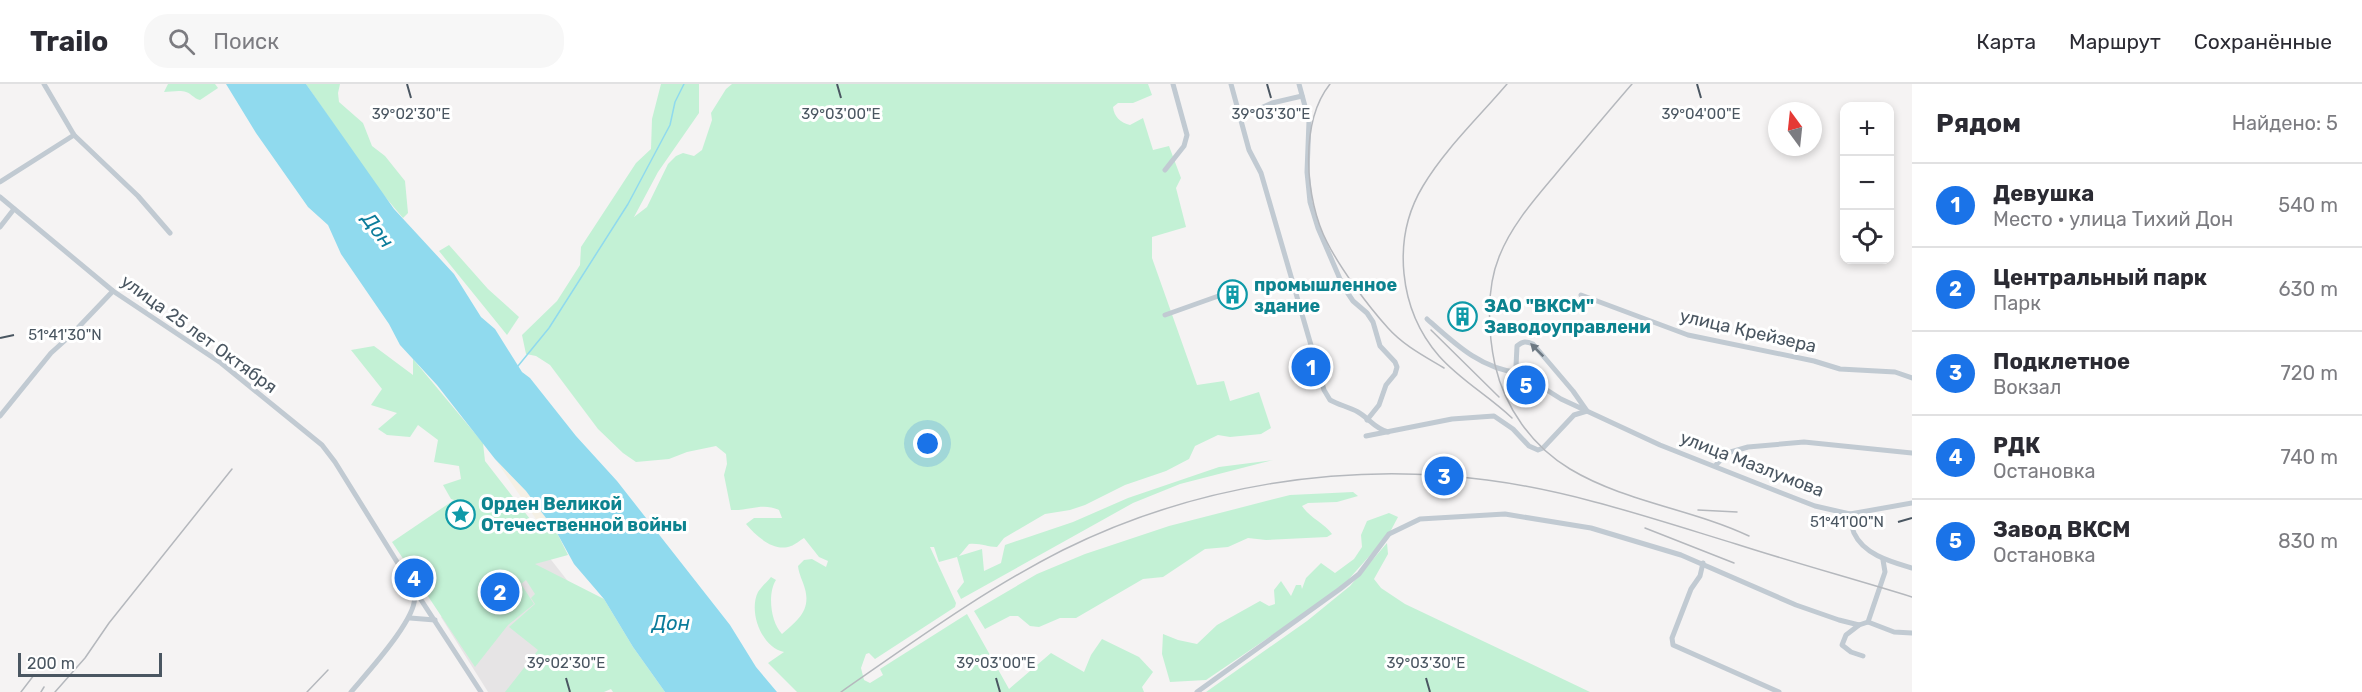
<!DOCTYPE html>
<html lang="ru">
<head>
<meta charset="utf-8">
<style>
	:root { --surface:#fff; --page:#f7f7f7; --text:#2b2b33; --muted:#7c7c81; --line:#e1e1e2; --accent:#1a73e8 }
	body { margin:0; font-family:Rubik,sans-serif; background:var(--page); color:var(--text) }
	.controls { position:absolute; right:18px; top:18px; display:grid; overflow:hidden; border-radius:12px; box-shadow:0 3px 9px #0003 }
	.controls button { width:54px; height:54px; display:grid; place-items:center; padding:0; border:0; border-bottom:2px solid var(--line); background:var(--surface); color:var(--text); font:30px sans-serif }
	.compass { position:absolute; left:1768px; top:18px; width:54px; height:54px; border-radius:50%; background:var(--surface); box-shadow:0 3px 9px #0003; rotate:345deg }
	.scale { position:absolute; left:18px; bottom:15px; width:144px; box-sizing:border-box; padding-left:6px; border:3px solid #4a5661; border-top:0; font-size:16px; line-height:21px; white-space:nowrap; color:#4a5661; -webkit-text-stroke:4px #fff; paint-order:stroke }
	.you { position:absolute; left:928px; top:360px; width:21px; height:21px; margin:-15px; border:4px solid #fff; border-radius:50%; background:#1a73e8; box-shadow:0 0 0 9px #1a73e833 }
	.badge { display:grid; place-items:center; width:39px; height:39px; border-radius:50%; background:var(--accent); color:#fff; font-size:20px; font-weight:700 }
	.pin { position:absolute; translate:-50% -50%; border:3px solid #fff; box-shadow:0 2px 6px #0006 }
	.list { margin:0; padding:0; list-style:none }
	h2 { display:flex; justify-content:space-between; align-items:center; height:78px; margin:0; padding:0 24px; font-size:26px }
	h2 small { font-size:20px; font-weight:400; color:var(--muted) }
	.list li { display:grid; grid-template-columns:39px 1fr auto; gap:18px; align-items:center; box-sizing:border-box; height:84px; padding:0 24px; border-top:2px solid var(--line) }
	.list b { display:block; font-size:22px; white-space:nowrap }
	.list p { margin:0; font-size:20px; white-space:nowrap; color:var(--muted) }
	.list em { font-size:20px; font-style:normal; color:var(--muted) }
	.icon { flex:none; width:33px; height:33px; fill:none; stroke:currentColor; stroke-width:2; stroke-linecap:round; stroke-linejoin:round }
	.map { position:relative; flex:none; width:1912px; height:608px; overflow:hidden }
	header { display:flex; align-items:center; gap:36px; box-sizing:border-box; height:84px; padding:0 30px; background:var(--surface); border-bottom:2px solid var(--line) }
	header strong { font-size:28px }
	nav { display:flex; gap:33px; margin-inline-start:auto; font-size:21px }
	.search { width:420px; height:54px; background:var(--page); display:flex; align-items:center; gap:15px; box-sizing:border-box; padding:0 21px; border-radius:24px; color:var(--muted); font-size:22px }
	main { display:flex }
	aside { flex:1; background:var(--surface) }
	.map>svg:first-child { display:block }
	.education { fill:#e6e4e5 }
	.green { fill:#c3f1d5 }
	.sand { fill:#f5f0e5 }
	.water { fill:#90daee }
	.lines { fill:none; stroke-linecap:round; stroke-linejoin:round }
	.stream { stroke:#90daee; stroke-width:1.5 }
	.minor { stroke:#c1cad2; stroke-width:5 }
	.rail { stroke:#b5b8bd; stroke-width:1.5 }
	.oneway { fill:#6e7983 }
	.ticks { fill:none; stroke:#4a5661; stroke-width:2 }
	.labels { text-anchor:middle; stroke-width:6; stroke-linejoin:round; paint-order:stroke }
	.culture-label { font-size:18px; font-weight:bold; fill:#0d838f; stroke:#fff; text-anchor:start }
	.street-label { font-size:18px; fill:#4a5661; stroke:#fff }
	.water-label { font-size:20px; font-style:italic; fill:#0c7c9b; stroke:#fff }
	.ticks-label { font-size:15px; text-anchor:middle; fill:#4a5661; stroke:#fff; stroke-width:6; stroke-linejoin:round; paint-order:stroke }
</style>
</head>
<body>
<header>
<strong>Trailo</strong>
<div class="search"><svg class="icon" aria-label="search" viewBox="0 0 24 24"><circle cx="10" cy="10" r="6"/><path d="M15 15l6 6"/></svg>Поиск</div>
<nav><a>Карта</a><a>Маршрут</a><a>Сохранённые</a></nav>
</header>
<main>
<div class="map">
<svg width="1912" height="608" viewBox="0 0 1912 608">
	<rect width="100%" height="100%" fill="#f5f3f3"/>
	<polygon class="education" points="541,463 589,524 520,608 488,608 441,533"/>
	<g class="green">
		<path d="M168,0H215L218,4L200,16C193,14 192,10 186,8C180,6 170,8 164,8Z"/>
		<polygon points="306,0 340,0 338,9 339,18 363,39 372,62 385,72 405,97 408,129 403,134 376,102"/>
		<path d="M661,0H699V29L658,88L634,133L647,123L668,80L676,72L683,69L694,72L702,66L712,36L711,29L726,5L732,0H1148L1152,11L1133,19H1118L1113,23C1114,33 1121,39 1130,41L1143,34L1153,66L1169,62L1181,94L1176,104L1186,143L1152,153V174L1197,301L1224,297L1230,317L1259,308L1271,344L1261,350L1230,353L1218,351L1195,362L1189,375L1166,387L1125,401L1085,421L1070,426L1045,430L1004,454L997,463C987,463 981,459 969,460L959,472L982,465L984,487L1001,479L1005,461L1073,438L1128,414L1219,383L1273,376L1180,400L1133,419L961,515L957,507L964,498L957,473L939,478L934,463H930L956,519L955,523L875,575L869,569L866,570L861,584L864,596L870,599L883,591L880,585L967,530L1009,605L1051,569L1084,588L1091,571L1102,555L1139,573L1153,588L1142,603L1144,608H797L768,579L784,568C762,564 748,528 758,508C761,503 767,498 771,493L776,496C767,510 771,539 782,550C797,537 811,527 805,505C803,497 799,491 798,482L804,476L812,475L826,483L828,477L819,473L804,454C800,456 795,461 791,462C774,469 755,451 746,440L754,434H782L779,426C762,418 749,427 731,426L724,391L727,380L726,370L716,362L687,368L669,375L636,378L623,369L598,345L550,281L536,272L526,270L522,251L557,217L580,181L581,163L636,79L651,65L652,35Z"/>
		<polygon points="449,161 488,205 519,233 507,251 439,167"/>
		<polygon points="374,262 413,291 413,275 483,359 485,377 537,444 557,449 568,471 535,480 604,515 633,563 665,608 613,608 611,605 604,608 505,608 538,566 509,543 535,520 531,514 535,510 526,496 521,500 534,520 508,541 475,583 392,458 454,416 451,415 443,401 461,395 459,382 434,378 438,356 418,341 410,353 387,351 378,345 397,329 371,321 382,305 351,266"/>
		<path d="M1353,408L1358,412L1337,418L1308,419L1302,422C1310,434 1324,439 1332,450L1327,453L1266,456L1248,454L1228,463L1205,465L1163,493L1143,495L1076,534H1060L1039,543L1030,542L1018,532H1010L985,545L974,527L1037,490L1085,470L1169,442L1290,411Z"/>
		<polygon points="1389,429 1398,433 1389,450 1340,505 1206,596 1170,598 1162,570 1163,550 1178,556 1197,560 1217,541 1260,517 1269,522 1275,520 1274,506 1281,497 1291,512 1296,501 1301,501 1302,505 1306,494 1321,479 1335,489 1354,475 1362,463 1361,451 1367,437"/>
		<polygon points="1387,459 1388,470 1374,495 1381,504 1405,520 1590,608 1206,608 1307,537 1350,502"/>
	</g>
	<polygon class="sand" points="495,375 526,407 557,449 540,441"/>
	<polygon class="water" points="226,0 306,0 394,125 454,190 481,233 495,245 522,288 530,294 576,352 617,397 730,541 756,583 777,608 665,608 633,563 604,515 574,480 557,449 526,407 495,375 437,301 400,261 389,240 341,170 328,141 308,123 256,49"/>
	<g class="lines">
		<polyline class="stream" points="518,282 549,244 628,120 670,41 675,18 684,0"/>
		<g class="minor">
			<polyline points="44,0 74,51 138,112 170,149"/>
			<path d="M1231,0L1249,66L1261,89L1324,306L1330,316C1339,321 1349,323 1358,328C1370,335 1374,344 1388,348"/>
			<polyline points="1299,0 1309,37 1307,88 1310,118 1318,144 1343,202 1353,217 1367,229 1373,238 1380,262 1395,278 1397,283 1395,290 1386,301 1379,321 1367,336"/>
			<polyline points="1241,33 1272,19 1302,12"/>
			<polyline points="1165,86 1184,62 1187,51 1173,0"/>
			<polyline points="0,98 74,51"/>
			<polyline points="0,113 113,207 221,279 322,361 335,378 412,502 481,608"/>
			<polyline points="0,143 14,125"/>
			<polyline points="1581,211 1688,251 1814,277 1840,285 1895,288 1912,294"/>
			<polyline points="1165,231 1224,210"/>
			<path d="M1427,235C1455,260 1481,285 1520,289"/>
			<path d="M1587,327L1573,307L1533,260C1526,257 1523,257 1517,262L1516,282L1520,289L1561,315L1660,361L1779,408L1815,422L1850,430L1912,419"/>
			<polyline points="0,332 51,269 71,251 113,207"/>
			<polyline points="1366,352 1452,335 1494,332 1513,345 1529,362 1538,366 1543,364 1574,331 1587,327"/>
			<polyline points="1715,382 1727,369 1748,363 1804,358 1912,369"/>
			<path d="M1850,430C1851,436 1852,444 1854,449C1864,471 1892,478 1912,484"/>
			<polyline points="1703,479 1700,492 1691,505 1672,554 1673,561 1779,608"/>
			<polyline points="410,534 435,536"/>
			<polyline points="1868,538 1885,488 1883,476"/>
			<polyline points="1859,541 1846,551 1842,561 1851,568 1863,572"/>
			<path d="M351,608C366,590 421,531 414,510"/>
			<polyline points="1197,608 1340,505 1359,490 1389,450 1420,435 1505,430 1591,444 1681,471 1796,521 1839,536 1859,541 1868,538 1894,548 1912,549"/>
		</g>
		<g class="rail">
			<path d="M1330,0C1299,39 1305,116 1327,158C1340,184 1368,222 1388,244C1403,261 1424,272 1444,284"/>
			<path d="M1507,0C1479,33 1445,65 1423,102C1391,155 1399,226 1439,272C1460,296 1489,312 1512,334"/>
			<path d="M1632,0C1606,30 1581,60 1555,91C1534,116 1511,142 1499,173C1486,205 1488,248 1495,281C1505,324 1532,362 1570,385C1625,418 1692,425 1749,452"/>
			<polyline points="1431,246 1499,313"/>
			<polyline points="1698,426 1737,428"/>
			<polyline points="1645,444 1734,479"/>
			<polyline points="21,608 34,591"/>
			<polyline points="41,608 44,603"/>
			<polyline points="55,608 85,574 109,539 232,385"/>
			<polyline points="307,608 328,586"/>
			<path d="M841,608C913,558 984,506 1063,466C1192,402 1343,377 1487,396C1572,407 1654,435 1736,460C1795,479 1854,495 1912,513"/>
		</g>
	</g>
	<defs><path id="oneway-solid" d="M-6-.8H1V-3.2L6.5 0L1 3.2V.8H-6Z" transform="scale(1.5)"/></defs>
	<use class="oneway" href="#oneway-solid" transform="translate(1537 266) rotate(-135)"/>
	<path class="ticks" d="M407,0L411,14M837,0L841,14M1267,0L1271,14M1697,0L1701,14M0,254L14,251M1898,438L1912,434M566,594L570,608M996,594L1000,608M1426,594L1430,608"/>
	<defs>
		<symbol id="building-ring" viewBox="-11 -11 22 22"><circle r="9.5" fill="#fff" stroke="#0f9aa8" stroke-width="1.5"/><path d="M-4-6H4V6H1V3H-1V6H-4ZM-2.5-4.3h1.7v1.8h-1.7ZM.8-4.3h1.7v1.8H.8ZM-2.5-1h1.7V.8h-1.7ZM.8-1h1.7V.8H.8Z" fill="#0f9aa8"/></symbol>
		<symbol id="sight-ring" viewBox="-11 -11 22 22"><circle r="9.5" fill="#fff" stroke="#0f9aa8" stroke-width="1.5"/><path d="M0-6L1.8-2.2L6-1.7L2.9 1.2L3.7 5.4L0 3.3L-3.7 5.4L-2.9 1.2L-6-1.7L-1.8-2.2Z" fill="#0f9aa8"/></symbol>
	</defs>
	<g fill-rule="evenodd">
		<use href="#building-ring" x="1216" y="194" width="33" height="33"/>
		<use href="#building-ring" x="1446" y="216" width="33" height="33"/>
		<use href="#sight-ring" x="444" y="414" width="33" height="33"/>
	</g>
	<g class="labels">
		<g class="culture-label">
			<text x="1254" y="207">промышленное<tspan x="1254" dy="21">здание</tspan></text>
			<text x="1484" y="228">ЗАО "ВКСМ"<tspan x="1484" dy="21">Заводоуправлени</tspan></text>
			<text x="481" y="426">Орден Великой<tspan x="481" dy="21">Отечественной войны</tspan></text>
		</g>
		<g class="street-label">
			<text transform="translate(1748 247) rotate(13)" y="6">улица Крейзера</text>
			<text transform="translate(199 250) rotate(36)" y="6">улица 25 лет Октября</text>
			<text transform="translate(1752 380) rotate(21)" y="6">улица Мазлумова</text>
		</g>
		<g class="water-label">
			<text transform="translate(378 146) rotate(53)" y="7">Дон</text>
			<text x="671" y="546">Дон</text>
		</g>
	</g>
	<g class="ticks-label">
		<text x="411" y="35">39°02'30"E</text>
		<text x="1701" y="35">39°04'00"E</text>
		<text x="841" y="35">39°03'00"E</text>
		<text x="1271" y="35">39°03'30"E</text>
		<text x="65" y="256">51°41'30"N</text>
		<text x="1847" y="443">51°41'00"N</text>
		<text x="566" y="584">39°02'30"E</text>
		<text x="996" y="584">39°03'00"E</text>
		<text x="1426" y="584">39°03'30"E</text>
	</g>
</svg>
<div class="controls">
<button>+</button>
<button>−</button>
<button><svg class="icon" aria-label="locate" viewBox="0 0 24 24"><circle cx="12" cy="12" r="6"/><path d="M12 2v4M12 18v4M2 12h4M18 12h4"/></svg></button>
</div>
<svg class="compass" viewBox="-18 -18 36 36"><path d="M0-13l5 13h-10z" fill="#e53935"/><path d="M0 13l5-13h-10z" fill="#7c7c81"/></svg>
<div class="scale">200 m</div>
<div class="you"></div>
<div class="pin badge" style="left:1311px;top:283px">1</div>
<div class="pin badge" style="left:500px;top:508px">2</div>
<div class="pin badge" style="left:1444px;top:392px">3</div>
<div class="pin badge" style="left:414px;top:494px">4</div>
<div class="pin badge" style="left:1526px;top:301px">5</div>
</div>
<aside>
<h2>Рядом<small>Найдено: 5</small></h2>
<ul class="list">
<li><span class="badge">1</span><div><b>Девушка</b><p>Место · улица Тихий Дон</p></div><em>540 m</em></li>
<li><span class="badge">2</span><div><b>Центральный парк</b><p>Парк</p></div><em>630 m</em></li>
<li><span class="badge">3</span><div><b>Подклетное</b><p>Вокзал</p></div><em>720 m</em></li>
<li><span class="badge">4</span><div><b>РДК</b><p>Остановка</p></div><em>740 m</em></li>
<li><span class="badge">5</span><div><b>Завод ВКСМ</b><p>Остановка</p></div><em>830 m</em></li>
</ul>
</aside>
</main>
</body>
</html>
